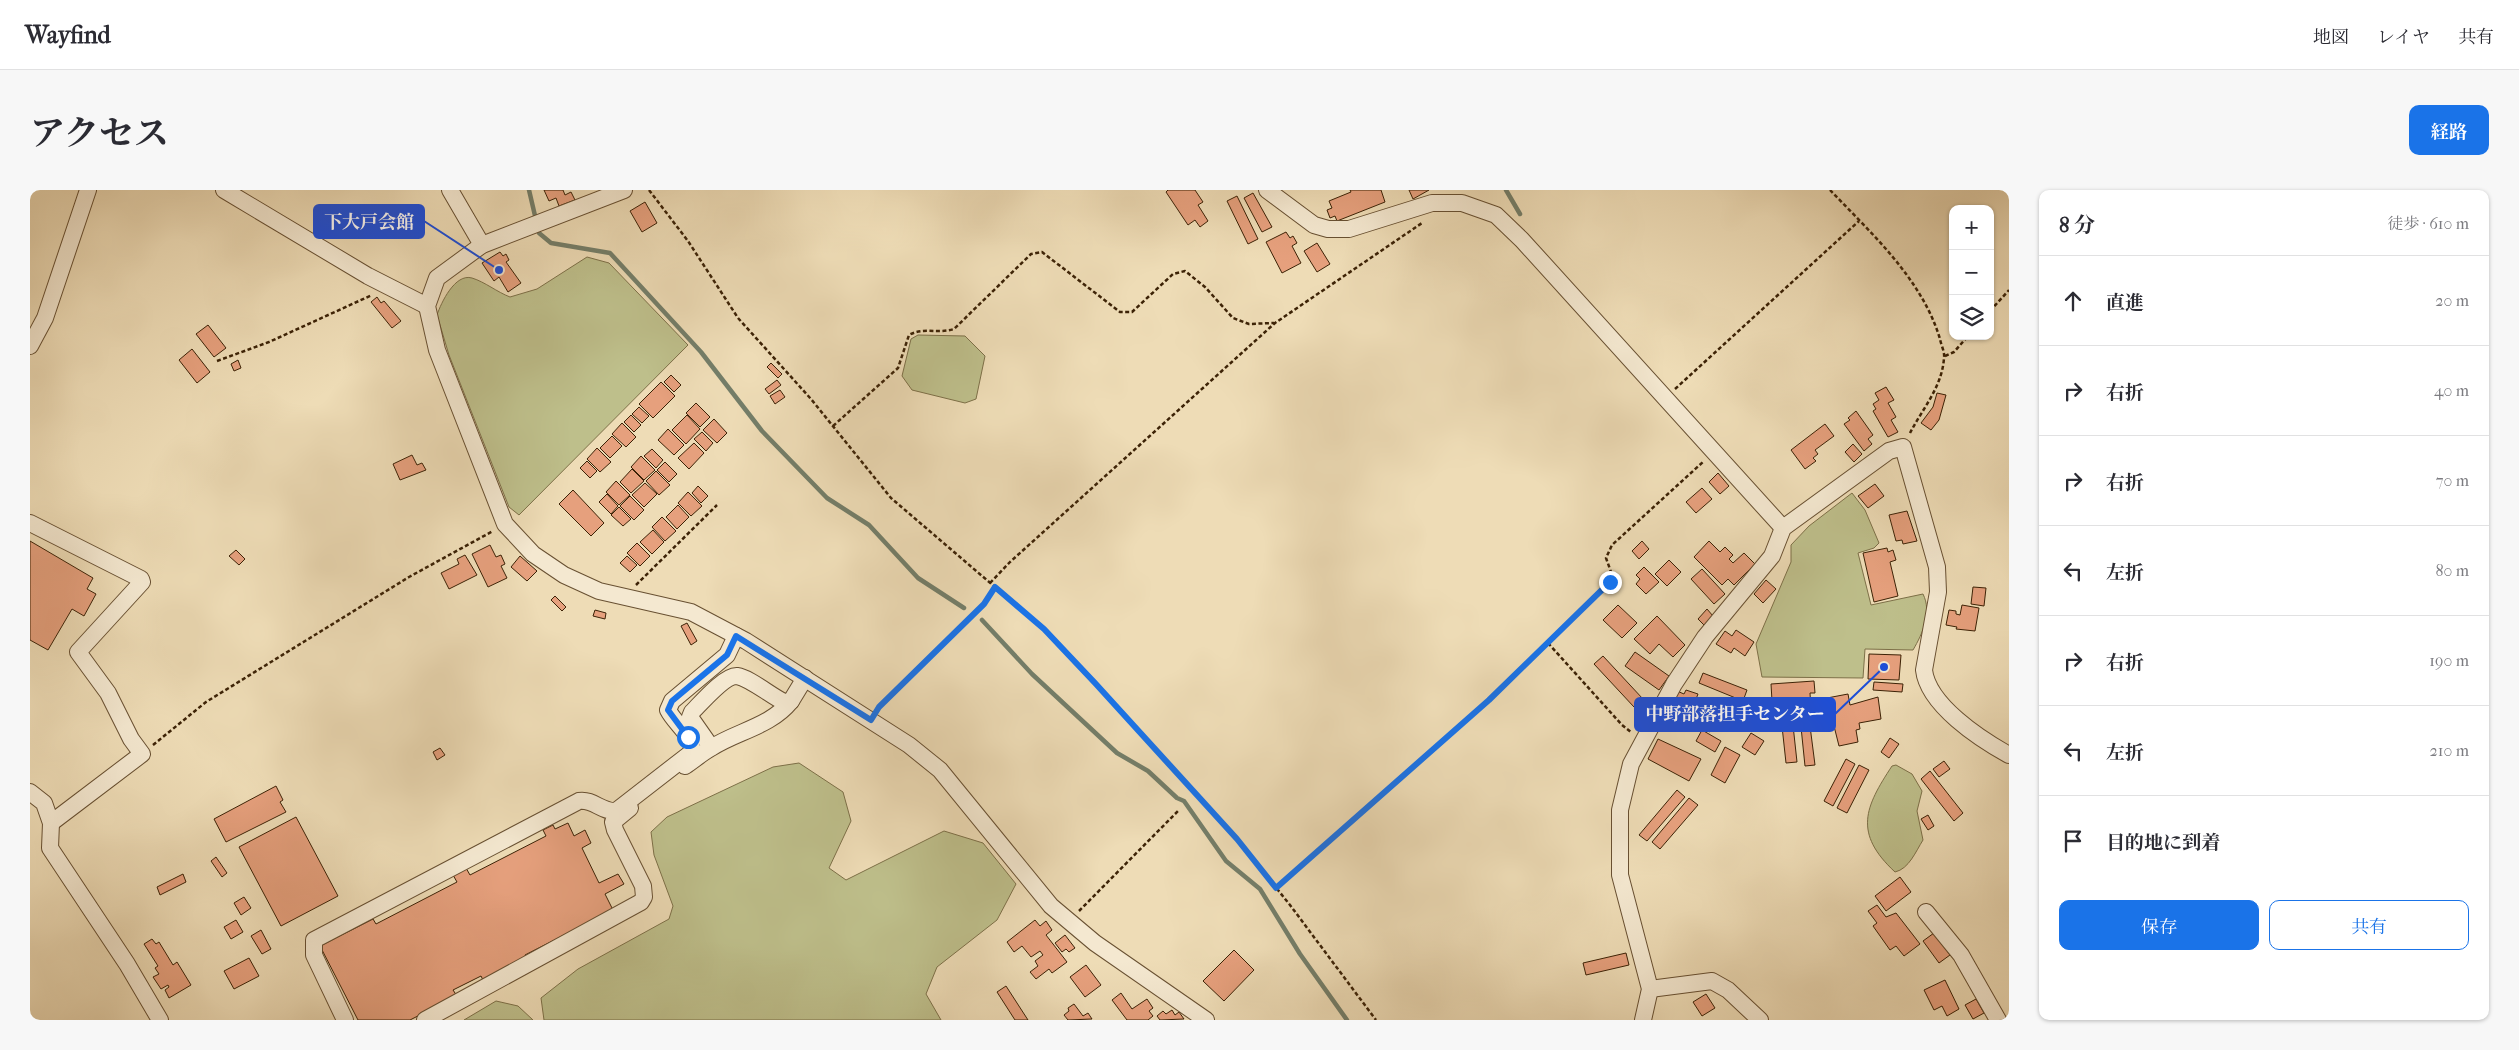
<!DOCTYPE html>
<html lang="ja">
<head>
<meta charset="utf-8">
<style>
	:root { --surface:#fff; --page:#f7f7f7; --text:#2b2b33; --muted:#7c7c81; --line:#e1e1e2; --accent:#1a73e8 }
	body { margin:0; font-family:"IM FELL French Canon","Noto Serif JP",serif; background:var(--page); color:var(--text) }
	.controls { position:absolute; right:15px; top:15px; display:grid; overflow:hidden; border-radius:10px; box-shadow:0 1px 4px #0004 }
	.controls button { width:45px; height:45px; display:grid; place-items:center; padding:0; border:0; border-bottom:1px solid var(--line); background:var(--surface); color:var(--text); font:25px sans-serif }
	.stop { position:absolute; width:15px; height:15px; margin:-11px; border:4px solid #1a73e8; border-radius:50%; background:#fff }
	.stop.end { background:#1a73e8; border-color:#fff; box-shadow:0 1px 5px #0008 }
	.list { margin:0; padding:0; list-style:none }
	h2 { display:flex; justify-content:space-between; align-items:center; height:65px; margin:0; padding:0 20px; font-size:21px }
	h2 small { font-size:16px; font-weight:400; color:var(--muted) }
	.list li { display:grid; grid-template-columns:32px 1fr auto; gap:15px; align-items:center; box-sizing:border-box; height:90px; padding:0 20px; border-top:1px solid var(--line) }
	.list b { display:block; font-size:19px; white-space:nowrap }
	.list em { font-size:16px; font-style:normal; color:var(--muted) }
	.actions { display:flex; gap:10px; padding:15px 20px }
	.actions a { flex:1; padding:11px 0; border:1px solid var(--accent); border-radius:10px; text-align:center; font-size:18px; color:var(--accent) }
	.actions .main { background:var(--accent); color:#fff }
	.icon { flex:none; width:28px; height:28px; fill:none; stroke:currentColor; stroke-width:2; stroke-linecap:round; stroke-linejoin:round }
	.map { position:relative; flex:none; width:1979px; height:830px; overflow:hidden; border-radius:10px }
	header { display:flex; align-items:center; gap:30px; box-sizing:border-box; height:70px; padding:0 25px; background:var(--surface); border-bottom:1px solid var(--line) }
	header strong { font-size:24px }
	nav { display:flex; gap:28px; margin-inline-start:auto; font-size:18px }
	.intro { display:flex; align-items:center; justify-content:space-between; box-sizing:border-box; height:120px; padding:0 30px }
	h1 { margin:0; font-size:35px }
	.button { padding:12px 22px; border-radius:10px; background:var(--accent); color:#fff; font-size:18px; font-weight:700 }
	main { display:flex; gap:30px; padding:0 30px }
	aside { flex:1; background:var(--surface); border-radius:10px; box-shadow:0 1px 4px #0004 }
	.map>svg:first-child { display:block }
	.green { fill:#bebf8b; stroke:#7d7048 }
	.lines { fill:none; stroke-linecap:round; stroke-linejoin:round }
	.stream { stroke:#747e69; stroke-width:4.5 }
	.building { fill:#e6a07d; stroke:#3c2206 }
	.minor-casing { stroke:#685032; stroke-width:18 }
	.path { stroke:#3c2206; stroke-width:2.5; stroke-dasharray:4 2.5; stroke-linecap:butt }
	.minor { stroke:#f4e8d0; stroke-width:16 }
	.route { stroke:#1a73e8; stroke-width:6 }
	.leader { fill:none; stroke:#1d4ed8; stroke-width:2 }
	.callout-dot { fill:#1d4ed8; stroke:#f4e8d0; stroke-width:2 }
	.callout { fill:#1d4ed8; stroke:#1d4ed8; stroke-width:2 }
	.callout-label { font-size:18px; text-anchor:middle; font-weight:bold; fill:#fff }
</style>
</head>
<body>
<header>
<strong>Wayfind</strong>
<nav><a>地図</a><a>レイヤ</a><a>共有</a></nav>
</header>
<div class="intro"><h1>アクセス</h1><a class="button">経路</a></div>
<main>
<div class="map">
<svg width="1979" height="830" viewBox="0 0 1979 830">
	<rect width="100%" height="100%" fill="#eedcb6"/>
	<filter id="stains"><feTurbulence type="fractalNoise" baseFrequency=".004" numOctaves="4"/><feColorMatrix values="0 0 0 0 .2 0 0 0 0 .09 0 0 0 0 .02 0 0 0 .5 -.17"/></filter>
	<radialGradient id="worn" r=".72"><stop offset=".6" stop-color="#630" stop-opacity="0"/><stop offset="1" stop-color="#630" stop-opacity=".3"/></radialGradient>
	<g class="green">
		<path d="M557,67L579,73L658,155L489,325L479,317L419,165L407,125C411,113 425,83 442,88C455,92 467,102 480,107L507,99Z"/>
		<polygon points="888,145 935,146 955,166 946,209 935,213 882,200 872,186 881,149"/>
		<path d="M1822,303L1835,320L1849,353L1844,358L1828,363L1841,415L1893,404C1902,422 1893,443 1883,460L1835,459L1833,488L1732,487L1726,454L1761,372V355L1779,336Z"/>
		<polygon points="769,573 813,602 821,631 799,678 816,690 914,641 953,653 986,694 967,730 907,777 896,804 911,830 514,830 511,808 548,779 639,729 643,716 624,665 621,642 637,627 743,577"/>
		<path d="M1866,575L1882,584L1892,601L1887,621L1893,650C1886,661 1879,679 1865,682C1823,643 1835,617 1862,576Z"/>
		<polygon points="466,811 488,816 503,830 434,830"/>
	</g>
	<g class="lines">
		<g class="stream">
			<polyline points="499,0 506,30"/>
			<polyline points="1476,0 1490,24"/>
			<polyline points="507,38 509,43 521,53 580,63 671,162 732,241 797,308 839,335 888,388 934,418"/>
			<polyline points="952,430 1002,484 1087,563 1118,581 1147,608 1154,611 1196,671 1230,699 1270,764 1317,830"/>
		</g>
	</g>
	<g class="building">
		<polygon points="514,0 533,0 535,5 541,2 545,10 529,16 526,8 519,11"/>
		<polygon points="1138,0 1165,0 1173,12 1168,15 1178,31 1170,37 1165,30 1158,35 1136,2"/>
		<polygon points="1320,0 1351,0 1355,12 1307,31 1305,26 1300,28 1297,20 1302,18 1299,11 1321,2"/>
		<polygon points="1379,0 1399,0 1383,9"/>
		<polygon points="1223,3 1242,37 1232,42 1214,8"/>
		<polygon points="1207,6 1228,49 1218,54 1197,11"/>
		<polygon points="615,12 627,33 612,42 600,21"/>
		<polygon points="1256,42 1260,48 1263,46 1267,53 1262,56 1271,73 1252,83 1236,52"/>
		<polygon points="1287,53 1300,74 1287,82 1274,61"/>
		<polygon points="470,62 473,66 476,64 479,70 476,72 491,93 478,102 469,87 464,91 452,73"/>
		<polygon points="347,107 351,113 354,111 371,131 362,138 341,112"/>
		<polygon points="178,135 196,158 184,167 166,144"/>
		<polygon points="162,159 180,182 167,193 149,170"/>
		<polygon points="208,170 211,178 204,181 201,174"/>
		<polygon points="741,173 752,184 748,188 737,177"/>
		<polygon points="641,185 651,195 644,202 634,192"/>
		<polygon points="747,190 751,195 739,204 735,199"/>
		<polygon points="631,192 645,206 623,228 609,214"/>
		<polygon points="1856,197 1864,210 1858,213 1866,227 1861,230 1868,242 1858,247 1843,221 1846,219 1843,214 1849,210 1845,203"/>
		<polygon points="750,200 755,207 745,214 740,206"/>
		<polygon points="1907,203 1916,205 1909,230 1901,240 1891,233 1903,217"/>
		<polygon points="666,213 680,227 670,237 656,223"/>
		<polygon points="609,217 619,226 612,233 602,224"/>
		<polygon points="1826,221 1843,245 1838,249 1842,254 1834,261 1814,234 1820,230 1818,228"/>
		<polygon points="601,225 611,235 604,242 594,232"/>
		<polygon points="657,225 670,239 656,254 642,240"/>
		<polygon points="684,229 697,243 687,253 673,240"/>
		<polygon points="592,233 606,247 596,257 582,244"/>
		<polygon points="1795,234 1804,246 1785,260 1788,264 1783,268 1786,271 1775,279 1761,260"/>
		<polygon points="638,239 654,255 644,265 628,250"/>
		<polygon points="672,242 683,253 676,261 664,249"/>
		<polygon points="582,246 592,256 580,268 570,258"/>
		<polygon points="664,253 674,263 659,279 648,268"/>
		<polygon points="1823,254 1832,264 1824,272 1815,262"/>
		<polygon points="567,258 581,272 570,282 557,269"/>
		<polygon points="622,259 633,270 626,278 614,266"/>
		<polygon points="382,265 387,275 392,273 396,280 370,290 363,274"/>
		<polygon points="611,266 625,280 614,290 601,277"/>
		<polygon points="557,271 567,281 560,288 550,278"/>
		<polygon points="635,272 647,284 639,292 627,280"/>
		<polygon points="602,279 614,291 601,303 590,292"/>
		<polygon points="626,281 640,295 629,305 616,291"/>
		<polygon points="1688,283 1699,296 1690,304 1679,292"/>
		<polygon points="586,291 600,305 589,315 576,302"/>
		<polygon points="615,293 627,304 614,317 602,305"/>
		<polygon points="1845,294 1854,306 1838,318 1828,306"/>
		<polygon points="668,296 678,306 671,313 662,303"/>
		<polygon points="1672,298 1682,309 1666,323 1656,312"/>
		<polygon points="543,300 574,333 561,346 529,314"/>
		<polygon points="658,302 672,316 661,326 648,313"/>
		<polygon points="577,304 588,316 581,324 569,312"/>
		<polygon points="600,306 614,320 604,330 590,316"/>
		<polygon points="648,315 659,327 647,339 636,327"/>
		<polygon points="589,317 601,329 593,336 581,325"/>
		<polygon points="1877,321 1887,351 1873,354 1872,350 1866,351 1859,325"/>
		<polygon points="632,327 646,341 635,351 622,337"/>
		<polygon points="623,340 634,352 622,364 610,352"/>
		<polygon points="0,351 63,388 57,399 66,404 54,426 42,419 18,460 0,450"/>
		<polygon points="1612,351 1619,359 1609,369 1602,361"/>
		<polygon points="1679,351 1690,362 1695,357 1703,365 1699,369 1703,373 1714,363 1725,374 1704,395 1698,389 1692,395 1664,367"/>
		<polygon points="607,353 620,366 610,376 597,363"/>
		<polygon points="460,355 466,367 471,365 475,374 471,376 477,388 458,397 442,364"/>
		<polygon points="1857,358 1858,362 1863,360 1866,370 1860,372 1868,406 1844,412 1833,363"/>
		<polygon points="206,360 215,369 209,375 199,366"/>
		<polygon points="435,365 447,385 419,399 411,383 429,374 427,369"/>
		<polygon points="490,366 507,381 497,391 481,377"/>
		<polygon points="597,366 607,375 600,382 590,373"/>
		<polygon points="1639,370 1651,382 1637,396 1625,384"/>
		<polygon points="1614,377 1629,392 1616,404 1606,394 1610,389 1606,385"/>
		<polygon points="1672,379 1695,404 1684,414 1661,389"/>
		<polygon points="1736,390 1746,399 1733,413 1724,404"/>
		<polygon points="1943,397 1956,398 1954,416 1941,414"/>
		<polygon points="525,406 536,417 532,421 521,410"/>
		<polygon points="1588,415 1607,433 1592,448 1573,430"/>
		<polygon points="1932,415 1949,418 1945,441 1926,439 1927,437 1916,435 1919,420 1926,421 1926,424 1930,425"/>
		<polygon points="1677,419 1683,426 1674,435 1668,429"/>
		<polygon points="565,420 576,423 575,429 563,426"/>
		<polygon points="1627,426 1655,455 1643,467 1629,454 1620,464 1604,449"/>
		<polygon points="657,433 667,451 661,455 651,436"/>
		<polygon points="1706,440 1724,452 1715,466 1704,458 1701,463 1686,454 1695,441 1702,446"/>
		<polygon points="1605,462 1639,486 1629,500 1595,476"/>
		<polygon points="1839,464 1871,465 1869,490 1838,489"/>
		<polygon points="1573,466 1613,509 1604,517 1564,474"/>
		<polygon points="1673,483 1717,500 1713,511 1669,493"/>
		<polygon points="1784,491 1785,503 1780,503 1781,520 1765,520 1765,510 1742,511 1741,494"/>
		<polygon points="1844,492 1873,494 1872,502 1843,500"/>
		<polygon points="1656,500 1668,504 1659,527 1640,519 1647,501 1654,504"/>
		<polygon points="1818,504 1820,515 1848,507 1851,529 1829,533 1830,539 1826,540 1828,552 1809,556 1797,508"/>
		<polygon points="1679,510 1691,517 1687,525 1692,528 1688,535 1684,533 1680,542 1661,531 1671,511 1676,514"/>
		<polygon points="1762,526 1767,572 1756,573 1751,527"/>
		<polygon points="1780,536 1785,575 1775,576 1771,537"/>
		<polygon points="1672,540 1691,551 1685,562 1666,551"/>
		<polygon points="1721,543 1734,551 1725,565 1712,557"/>
		<polygon points="1860,548 1869,554 1859,568 1851,562"/>
		<polygon points="1628,549 1671,569 1659,591 1618,569"/>
		<polygon points="1695,557 1710,565 1695,593 1681,585"/>
		<polygon points="410,558 415,565 407,570 403,562"/>
		<polygon points="1816,569 1825,574 1803,616 1794,611"/>
		<polygon points="1914,571 1920,579 1909,587 1903,579"/>
		<polygon points="1829,575 1839,580 1817,623 1807,618"/>
		<polygon points="1900,581 1933,623 1924,631 1891,589"/>
		<polygon points="246,596 253,610 250,612 256,622 196,652 184,629"/>
		<polygon points="1647,600 1655,607 1617,651 1609,645"/>
		<polygon points="1659,608 1668,615 1630,659 1622,652"/>
		<polygon points="1898,625 1904,636 1898,640 1891,629"/>
		<polygon points="266,627 308,706 251,736 209,657"/>
		<polygon points="538,633 544,646 555,640 561,653 552,658 569,693 588,684 594,694 575,704 583,720 495,765 496,768 453,790 451,786 423,800 427,806 380,830 328,830 290,756 343,729 346,734 427,692 423,685 436,678 440,685 516,646 513,640 523,635 525,639"/>
		<polygon points="186,667 197,683 192,687 181,671"/>
		<polygon points="153,684 156,692 130,705 127,697"/>
		<polygon points="1870,687 1881,702 1856,721 1845,706"/>
		<polygon points="214,707 221,718 211,725 204,713"/>
		<polygon points="1847,715 1856,727 1866,723 1890,754 1874,766 1866,756 1860,760 1843,736 1847,733 1838,721"/>
		<polygon points="206,730 213,742 201,749 194,737"/>
		<polygon points="1005,730 1010,736 1016,731 1022,740 1016,745 1037,772 1022,783 1019,779 1006,789 1000,782 1008,776 1005,771 1013,765 1010,761 1001,767 992,756 984,762 977,752"/>
		<polygon points="231,740 241,759 232,764 221,746"/>
		<polygon points="1904,743 1920,765 1909,773 1893,751"/>
		<polygon points="1035,745 1045,758 1039,762 1036,759 1032,762 1025,753"/>
		<polygon points="122,749 126,754 129,752 143,775 147,772 161,795 139,808 135,800 139,797 138,795 131,799 123,787 129,784 125,778 128,776 114,754"/>
		<polygon points="1204,760 1224,780 1194,811 1173,791"/>
		<polygon points="1596,763 1599,775 1556,785 1553,773"/>
		<polygon points="219,768 229,786 204,799 194,781"/>
		<polygon points="1056,775 1071,795 1055,807 1040,787"/>
		<polygon points="1915,790 1929,819 1917,826 1912,816 1904,820 1894,800"/>
		<polygon points="976,796 998,830 985,830 967,802"/>
		<polygon points="1091,803 1102,819 1117,809 1123,818 1119,821 1123,826 1118,830 1097,830 1082,810"/>
		<polygon points="1676,804 1685,818 1672,826 1663,812"/>
		<polygon points="1946,809 1954,823 1943,829 1935,815"/>
		<polygon points="1044,814 1053,826 1058,823 1062,829 1038,830 1034,825 1039,821 1038,818"/>
		<polygon points="1142,820 1145,825 1149,822 1154,829 1130,830 1127,826 1133,821 1136,824"/>
	</g>
	<g class="lines">
		<defs>
			<g id="minor">
				<polyline points="194,0 338,86 397,116"/>
				<polyline points="420,0 452,55"/>
				<polyline points="594,0 452,55 407,88 397,116 407,160 475,334 503,364 534,385 569,401 661,422 716,451 879,555 910,580 1021,716 1065,753 1176,830"/>
				<polyline points="1237,0 1284,35 1298,39 1319,39 1402,13 1432,13 1466,25 1492,50 1753,338"/>
				<polyline points="0,156 15,128 58,0"/>
				<polyline points="0,333 111,389 112,392 48,462 78,503 101,549 112,564 21,633"/>
				<path d="M681,557L660,527L662,522C671,513 695,485 707,486C720,488 741,506 754,512L761,511L775,488"/>
				<path d="M655,576C664,570 672,563 681,558C707,541 740,537 761,511"/>
				<polyline points="0,602 14,613 21,633 20,658 97,774 130,830"/>
				<polyline points="1896,722 1931,765 1968,830"/>
				<polyline points="1620,799 1682,791 1698,800 1730,830"/>
				<path d="M315,830L284,765V750L549,611C564,609 571,622 586,621L662,562C664,546 645,534 638,520L642,511L697,465L706,446"/>
				<polyline points="395,830 611,712 614,707 613,696 585,640 583,632 600,618"/>
				<path d="M1613,830L1620,799L1590,685V620L1601,574L1644,494L1675,447L1742,366L1753,338L1859,261L1873,257L1907,377L1908,402L1894,480C1898,515 1950,549 1979,565"/>
			</g>
		</defs>
		<use href="#minor" class="minor-casing"/>
		<g class="path">
			<polyline points="619,0 658,51 708,128 781,209 861,308 1014,439 1065,493 1207,649 1260,715 1346,830"/>
			<path d="M1800,0C1842,44 1892,89 1910,149C1911,155 1915,162 1914,168C1912,197 1893,218 1880,243"/>
			<polyline points="1960,121 1979,100"/>
			<polyline points="1915,166 1924,162 1938,146"/>
			<polyline points="187,171 239,152 342,105"/>
			<polyline points="1645,199 1829,31"/>
			<path d="M803,236L868,178L879,145C893,137 908,144 924,139L1001,64L1012,62L1090,122H1102L1143,84L1155,81L1175,97L1203,128L1219,134L1244,133"/>
			<polyline points="960,393 980,372 1245,133 1392,33"/>
			<polyline points="606,395 687,315"/>
			<polyline points="1518,453 1592,535 1602,543"/>
			<polyline points="849,518 954,414 965,397"/>
			<polyline points="123,555 176,512 379,387 463,341"/>
			<polyline points="1246,698 1459,510 1580,392 1581,382 1576,368 1582,355 1674,271"/>
			<polyline points="1049,721 1148,621"/>
		</g>
		<use href="#minor" class="minor"/>
	</g>
	<g class="lines">
		<polyline class="route" points="658,547 638,520 642,511 697,465 706,446 841,530 849,517 954,414 965,397 1014,439 1065,493 1207,649 1246,698 1459,510 1580,392"/>
	</g>
	<path class="leader" d="M469 80L394 31M1854 477L1805 524"/>
	<g class="callout-dot">
		<circle cx="469" cy="80" r="5"/>
		<circle cx="1854" cy="477" r="5"/>
	</g>
	<g class="callout">
		<rect x="284" y="15" width="110" height="33" rx="5"/>
		<rect x="1605" y="508" width="200" height="33" rx="5"/>
	</g>
	<g class="callout-label">
		<text x="339" y="38">下大戸会館</text>
		<text x="1705" y="530">中野部落担手センター</text>
	</g>
	<rect width="100%" height="100%" filter="url(#stains)"/>
	<rect width="100%" height="100%" fill="url(#worn)"/>
</svg>
<div class="controls">
<button>+</button>
<button>−</button>
<button><svg class="icon" aria-label="layers" viewBox="0 0 24 24"><path d="M12 4l9 5-9 5-9-5zM3 14l9 5 9-5"/></svg></button>
</div>
<div class="stop" style="left:658px;top:547px"></div>
<div class="stop end" style="left:1580px;top:392px"></div>
</div>
<aside>
<h2>8 分<small>徒歩 · 610 m</small></h2>
<ul class="list">
<li><svg class="icon" aria-label="ahead" viewBox="0 0 24 24"><path d="M12 20V5M6 11l6-6 6 6"/></svg><div><b>直進</b></div><em>20 m</em></li>
<li><svg class="icon" aria-label="right" viewBox="0 0 24 24"><path d="M7 20v-9h11M14 6l5 5-5 5"/></svg><div><b>右折</b></div><em>40 m</em></li>
<li><svg class="icon" aria-label="right" viewBox="0 0 24 24"><path d="M7 20v-9h11M14 6l5 5-5 5"/></svg><div><b>右折</b></div><em>70 m</em></li>
<li><svg class="icon" aria-label="left" viewBox="0 0 24 24"><path d="M17 20v-9H6M10 6l-5 5 5 5"/></svg><div><b>左折</b></div><em>80 m</em></li>
<li><svg class="icon" aria-label="right" viewBox="0 0 24 24"><path d="M7 20v-9h11M14 6l5 5-5 5"/></svg><div><b>右折</b></div><em>190 m</em></li>
<li><svg class="icon" aria-label="left" viewBox="0 0 24 24"><path d="M17 20v-9H6M10 6l-5 5 5 5"/></svg><div><b>左折</b></div><em>210 m</em></li>
<li><svg class="icon" aria-label="arrive" viewBox="0 0 24 24"><path d="M6 21V4h12l-3 4 3 4H6"/></svg><div><b>目的地に到着</b></div></li>
</ul>
<div class="actions"><a class="main">保存</a><a>共有</a></div>
</aside>
</main>
</body>
</html>
